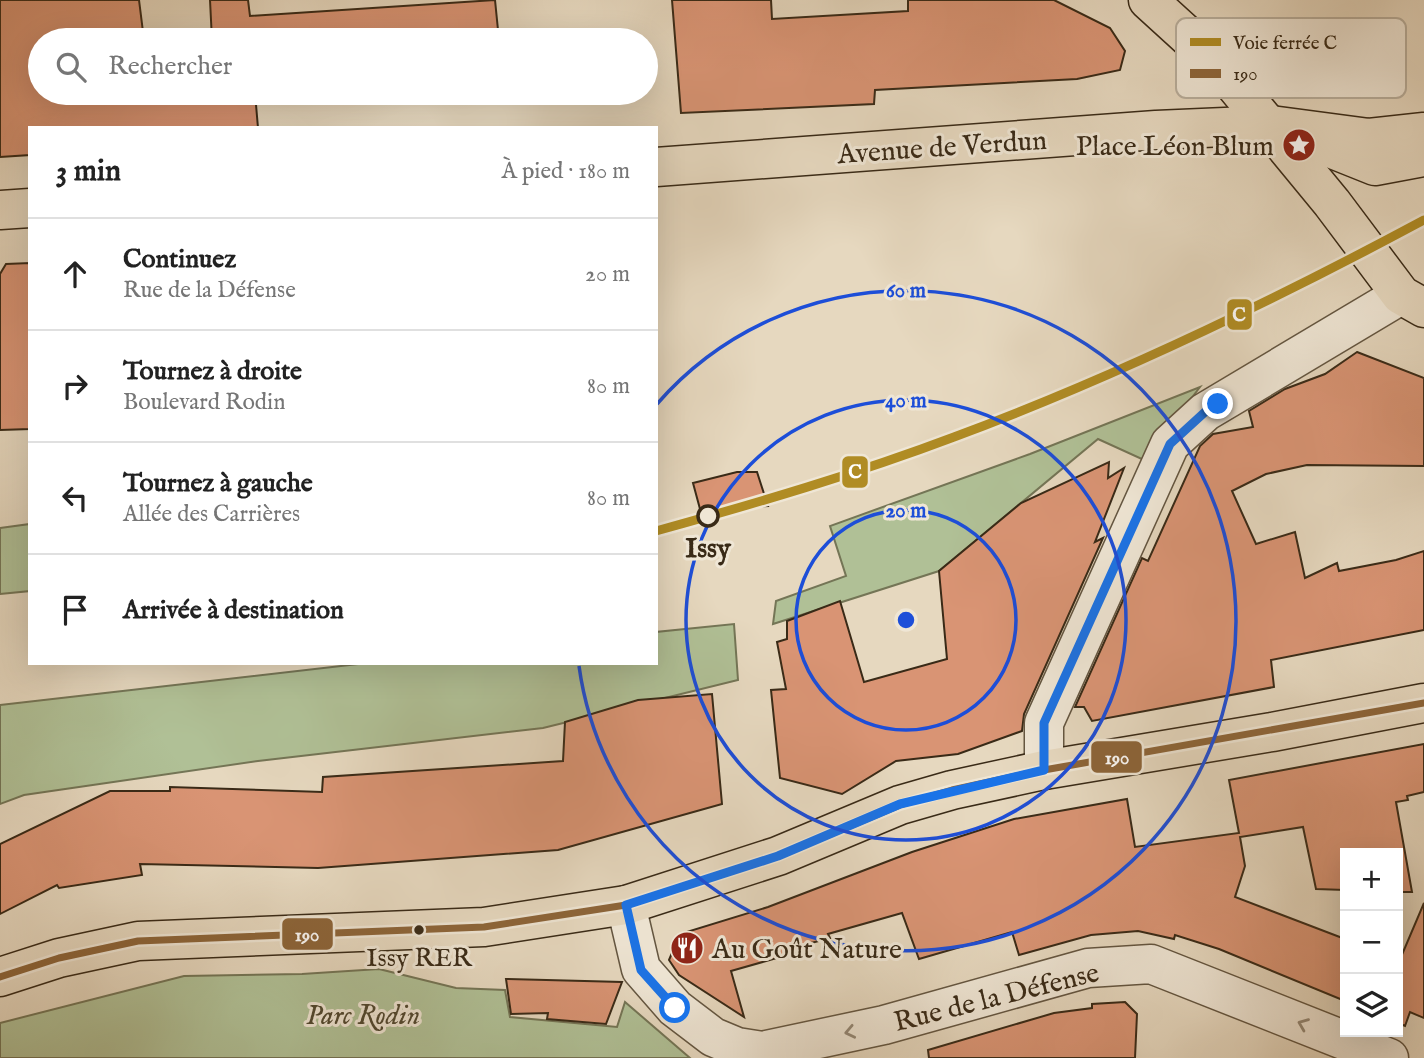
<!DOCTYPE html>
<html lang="fr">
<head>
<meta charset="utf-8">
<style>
	:root { --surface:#fff; --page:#f2f2f2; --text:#222; --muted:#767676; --line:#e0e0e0 }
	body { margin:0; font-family:"IM FELL English",serif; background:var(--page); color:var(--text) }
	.controls { position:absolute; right:21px; bottom:21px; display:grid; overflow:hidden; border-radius:0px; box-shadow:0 7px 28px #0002 }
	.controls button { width:63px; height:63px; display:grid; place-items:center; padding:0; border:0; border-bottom:2px solid var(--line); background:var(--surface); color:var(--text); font:35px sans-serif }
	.stop { position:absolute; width:21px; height:21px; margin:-16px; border:5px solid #1a73e8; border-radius:50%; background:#fff }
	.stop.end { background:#1a73e8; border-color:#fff; box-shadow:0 2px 7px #0008 }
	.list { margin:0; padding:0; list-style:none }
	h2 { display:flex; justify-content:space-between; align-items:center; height:91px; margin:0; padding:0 28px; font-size:30px }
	h2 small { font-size:23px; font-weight:400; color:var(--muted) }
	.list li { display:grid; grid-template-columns:46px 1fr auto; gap:21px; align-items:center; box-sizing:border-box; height:112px; padding:0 28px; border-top:2px solid var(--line) }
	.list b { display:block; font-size:26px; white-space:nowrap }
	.list p { margin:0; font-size:23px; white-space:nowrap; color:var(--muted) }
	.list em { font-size:23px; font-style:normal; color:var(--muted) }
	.icon { flex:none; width:38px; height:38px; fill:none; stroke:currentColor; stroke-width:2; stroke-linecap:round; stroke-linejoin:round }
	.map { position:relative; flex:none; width:1424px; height:1058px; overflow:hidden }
	.search { position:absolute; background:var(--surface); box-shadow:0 7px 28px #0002; left:28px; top:28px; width:630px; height:77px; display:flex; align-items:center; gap:18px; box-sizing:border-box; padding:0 24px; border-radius:38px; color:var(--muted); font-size:26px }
	.panel { position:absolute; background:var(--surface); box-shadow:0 7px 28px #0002; left:28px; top:126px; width:630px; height:539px; border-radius:0px }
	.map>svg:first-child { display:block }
	.green { fill:#b0c096; stroke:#747556; stroke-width:2 }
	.building { fill:#d99474; stroke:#392a17; stroke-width:2 }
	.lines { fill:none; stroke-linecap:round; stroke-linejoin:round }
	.minor-casing { stroke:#645641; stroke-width:41 }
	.tertiary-casing { stroke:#645641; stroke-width:41 }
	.primary-casing { stroke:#392a17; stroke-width:41 }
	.minor { stroke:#efe6d5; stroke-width:38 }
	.tertiary { stroke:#efe6d5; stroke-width:38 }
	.primary { stroke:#e6d8bf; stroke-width:38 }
	.bus-1-casing { stroke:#efe6d5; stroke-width:12 }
	.bus-1 { stroke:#8d6539; stroke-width:7 }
	.rail-1-casing { stroke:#efe6d5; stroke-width:14 }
	.rail-1 { stroke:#b08c24; stroke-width:9 }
	.oneway { stroke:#948876 }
	.route { stroke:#1a73e8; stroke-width:9 }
	.ring { fill:none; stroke:#1d4ed8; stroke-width:3.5 }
	.stop-dot { fill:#efe6d5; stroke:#392a17; stroke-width:3.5 }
	.bus-dot { fill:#392a17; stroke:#efe6d5; stroke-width:2.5 }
	.labels { text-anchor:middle; stroke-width:6; stroke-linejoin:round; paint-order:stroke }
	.bus-label { font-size:26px; fill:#392a17; stroke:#efe6d5 }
	.poi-label { font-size:28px; fill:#392a17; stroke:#efe6d5; text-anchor:end }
	.street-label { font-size:28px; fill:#392a17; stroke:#efe6d5 }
	.stop-label { font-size:28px; font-weight:bold; fill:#392a17; stroke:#efe6d5 }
	.park-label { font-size:28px; font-style:italic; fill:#514830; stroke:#efe6d5 }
	.key { fill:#efe6d5; stroke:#b8ae9c; stroke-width:2 }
	.key-label { font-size:19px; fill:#392a17 }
	.centre { fill:#1d4ed8; stroke:#efe6d5; stroke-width:3.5 }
	.ring-label { font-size:21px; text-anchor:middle; font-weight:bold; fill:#1d4ed8; stroke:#efe6d5; stroke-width:6; stroke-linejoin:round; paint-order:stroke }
	.line-badge { stroke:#efe6d5; stroke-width:2.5 }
	.badge-label { font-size:19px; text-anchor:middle; font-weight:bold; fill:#fff }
</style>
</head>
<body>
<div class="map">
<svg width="1424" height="1058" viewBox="0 0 1424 1058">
	<rect width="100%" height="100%" fill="#e6d8bf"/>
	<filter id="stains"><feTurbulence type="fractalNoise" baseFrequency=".00286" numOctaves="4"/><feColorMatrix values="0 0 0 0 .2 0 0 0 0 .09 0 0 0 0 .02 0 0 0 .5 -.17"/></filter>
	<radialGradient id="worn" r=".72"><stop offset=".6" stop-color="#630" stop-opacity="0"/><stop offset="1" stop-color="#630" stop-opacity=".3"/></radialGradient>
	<g class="green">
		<polygon points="1200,387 1144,460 1098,439 939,571 773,624 776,601 846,576 830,526 1030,454"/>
		<polygon points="30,524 30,591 0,594 0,528"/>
		<polygon points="734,624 738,680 543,728 258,761 24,795 0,804 0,705 367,663 656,663 656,632"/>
		<polygon points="379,969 456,988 505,990 510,1017 617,1027 625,1002 690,1058 0,1058 0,1023 184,976 302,974"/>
	</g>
	<g class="building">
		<polygon points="0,0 139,0 144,40 40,40 40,93 255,93 258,128 30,128 30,155 0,157"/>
		<polygon points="210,0 248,0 250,16 495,0 499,40 212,40"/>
		<polygon points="672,0 771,0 772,19 908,11 908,0 1054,0 1110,28 1125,51 1120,70 1077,79 875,90 874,104 681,113"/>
		<polygon points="30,263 30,429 0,430 0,274 6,264"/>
		<polygon points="1357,352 1424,378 1424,466 1307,465 1266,474 1232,491 1256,544 1295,532 1305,578 1337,563 1339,571 1396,560 1424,551 1424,630 1271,660 1274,687 1092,721 1084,707 1075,707 1142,558 1148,561 1200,446 1213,434 1253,427 1249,411 1285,389 1325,374"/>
		<polygon points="1109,462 1108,478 1124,468 1095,542 1103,538 1024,714 1022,731 958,754 896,761 842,794 780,778 771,690 786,689 777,642 787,639 787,621 840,601 864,682 947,659 939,571 1021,503"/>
		<polygon points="737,472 757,472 768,506 700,509 693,483"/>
		<polygon points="712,694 722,804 558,850 318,868 140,864 142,875 59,888 57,885 0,914 0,844 110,791 170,791 170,787 322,792 323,777 563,761 565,722 638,700"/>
		<polygon points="1424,744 1424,792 1407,796 1408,800 1396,802 1412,892 1398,892 1398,853 1345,853 1345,890 1316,889 1303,827 1240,837 1245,866 1235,897 1345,939 1345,1001 1219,949 1175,935 1174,939 1138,931 1091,935 1019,955 1012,932 919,959 902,913 828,934 830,938 811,943 812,948 731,971 744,1017 679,975 669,960 680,934 768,907 912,852 1014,819 1127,799 1135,847 1239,833 1229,780"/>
		<polygon points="1424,903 1424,1018 1410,1012 1405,1026 1398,1023 1398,964"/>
		<polygon points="506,979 622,982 606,1024 547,1019 548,1013 511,1014"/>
		<polygon points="1125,1002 1137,1014 1135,1058 929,1058 928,1050 1054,1013 1092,1008 1092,1004"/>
	</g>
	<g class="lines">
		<defs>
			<polyline id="minor" points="1044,770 1044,723 1170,444 1205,412 1401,295"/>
			<polyline id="tertiary" points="626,905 641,969 675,1008 713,1037 737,1047 762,1051 884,1025 1088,968 1151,964 1389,1058"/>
			<g id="primary">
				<polyline points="1148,0 1216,62 1332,203 1401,295 1424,308"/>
				<polyline points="1325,146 1375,166 1424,157"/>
				<polyline points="656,167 1156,130 1271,125 1369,138 1424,132"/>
				<polyline points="0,210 30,208"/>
				<polyline points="0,977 59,958 138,941 484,927 626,905 778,856 900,805 952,790 1044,770 1272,732 1424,703"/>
			</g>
		</defs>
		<use href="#minor" class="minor-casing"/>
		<use href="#tertiary" class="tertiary-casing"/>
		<use href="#primary" class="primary-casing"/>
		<use href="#minor" class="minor"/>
		<use href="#tertiary" class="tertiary"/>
		<use href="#primary" class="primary"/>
		<defs>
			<polyline id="bus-1" points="0,977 59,958 138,941 484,927 626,905 778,856 900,805 952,790 1044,770 1424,703"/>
		</defs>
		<use href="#bus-1" class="bus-1-casing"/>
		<use href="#bus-1" class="bus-1"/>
		<defs>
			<path id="rail-1" d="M656,531C757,503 856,474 954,437C1116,377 1271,302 1424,220"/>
		</defs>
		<use href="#rail-1" class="rail-1-casing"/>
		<use href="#rail-1" class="rail-1"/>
	</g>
	<defs><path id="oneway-chevron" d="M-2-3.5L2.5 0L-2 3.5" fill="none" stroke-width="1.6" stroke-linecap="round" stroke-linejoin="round" transform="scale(1.75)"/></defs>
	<g class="oneway">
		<use href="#oneway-chevron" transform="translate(1303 1024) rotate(-158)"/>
		<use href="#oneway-chevron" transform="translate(850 1032) rotate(168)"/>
	</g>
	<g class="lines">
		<polyline class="route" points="675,1008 641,970 626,905 778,856 900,804 1044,770 1044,723 1170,444 1205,412 1218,404"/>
	</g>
	<g class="ring">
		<circle cx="906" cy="620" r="110"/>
		<circle cx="906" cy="620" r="220"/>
		<path d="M657 404A330 330 0 1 1 579 666"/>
	</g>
	<defs>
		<symbol id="sight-disc" viewBox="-11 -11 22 22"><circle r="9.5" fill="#8f2418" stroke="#efe6d5"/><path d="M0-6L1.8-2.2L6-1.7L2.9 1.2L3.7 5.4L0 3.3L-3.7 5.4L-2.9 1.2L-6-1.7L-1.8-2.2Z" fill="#fff"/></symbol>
		<symbol id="restaurant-disc" viewBox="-11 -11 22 22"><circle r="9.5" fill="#8f2418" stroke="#efe6d5"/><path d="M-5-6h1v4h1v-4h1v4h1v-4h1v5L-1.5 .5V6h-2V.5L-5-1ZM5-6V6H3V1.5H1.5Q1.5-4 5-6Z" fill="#fff"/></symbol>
	</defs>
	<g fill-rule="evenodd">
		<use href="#sight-disc" x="1280" y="126" width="38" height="38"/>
		<use href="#restaurant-disc" x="668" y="929" width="38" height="38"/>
	</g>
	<circle class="stop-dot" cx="708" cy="516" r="10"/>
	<circle class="bus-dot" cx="419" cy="930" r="6"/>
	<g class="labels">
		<g class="bus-label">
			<text x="419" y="966">Issy RER</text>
		</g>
		<g class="poi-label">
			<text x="1274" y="155">Place Léon Blum</text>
			<text x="712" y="958" text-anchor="start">Au Goût Nature</text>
		</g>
		<g class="street-label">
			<text transform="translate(942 146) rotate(-4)" y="10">Avenue de Verdun</text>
			<text transform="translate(996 996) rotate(-14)" y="10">Rue de la Défense</text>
		</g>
		<g class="stop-label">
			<text x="708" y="557">Issy</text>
		</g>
		<g class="park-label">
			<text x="363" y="1024">Parc Rodin</text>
		</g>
	</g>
	<rect x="1176" y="18" width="230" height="80" rx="10" class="key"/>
	<rect x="1190" y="38" width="31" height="8" fill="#b08c24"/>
	<rect x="1190" y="69" width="31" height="9" fill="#8d6539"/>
	<g class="key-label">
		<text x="1233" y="49">Voie ferrée C</text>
		<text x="1233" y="80">190</text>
	</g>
	<circle cx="906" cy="620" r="10" class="centre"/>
	<g class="ring-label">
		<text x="906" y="297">60 m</text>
		<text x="906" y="407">40 m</text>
		<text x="906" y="517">20 m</text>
	</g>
	<g class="line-badge">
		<rect x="1226" y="298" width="27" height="33" rx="7" fill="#b08c24"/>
		<rect x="841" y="455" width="28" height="34" rx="7" fill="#b08c24"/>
		<rect x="1090" y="740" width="53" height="34" rx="7" fill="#8d6539"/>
		<rect x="281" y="917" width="53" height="34" rx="7" fill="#8d6539"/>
	</g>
	<g class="badge-label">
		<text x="1239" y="321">C</text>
		<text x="855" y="478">C</text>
		<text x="1117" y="764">190</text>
		<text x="307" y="941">190</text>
	</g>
	<rect width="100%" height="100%" filter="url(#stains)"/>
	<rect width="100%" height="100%" fill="url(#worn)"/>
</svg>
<div class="controls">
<button>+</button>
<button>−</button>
<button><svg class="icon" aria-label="layers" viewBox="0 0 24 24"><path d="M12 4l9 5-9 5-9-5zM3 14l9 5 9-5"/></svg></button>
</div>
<div class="stop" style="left:675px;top:1008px"></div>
<div class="stop end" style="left:1218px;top:404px"></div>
<div class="search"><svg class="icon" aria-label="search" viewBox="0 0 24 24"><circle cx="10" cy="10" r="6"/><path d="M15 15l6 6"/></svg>Rechercher</div>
<section class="panel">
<h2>3 min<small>À pied · 180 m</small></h2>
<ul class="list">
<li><svg class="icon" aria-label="ahead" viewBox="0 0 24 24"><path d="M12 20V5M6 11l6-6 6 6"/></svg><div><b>Continuez</b><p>Rue de la Défense</p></div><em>20 m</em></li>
<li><svg class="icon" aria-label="right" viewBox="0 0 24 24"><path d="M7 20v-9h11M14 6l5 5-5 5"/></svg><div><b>Tournez à droite</b><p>Boulevard Rodin</p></div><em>80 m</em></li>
<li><svg class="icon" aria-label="left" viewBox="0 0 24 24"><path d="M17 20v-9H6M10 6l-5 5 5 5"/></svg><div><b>Tournez à gauche</b><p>Allée des Carrières</p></div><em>80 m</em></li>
<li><svg class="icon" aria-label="arrive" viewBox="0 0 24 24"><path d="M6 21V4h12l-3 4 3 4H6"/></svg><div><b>Arrivée à destination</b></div></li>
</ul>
</section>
</div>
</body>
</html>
